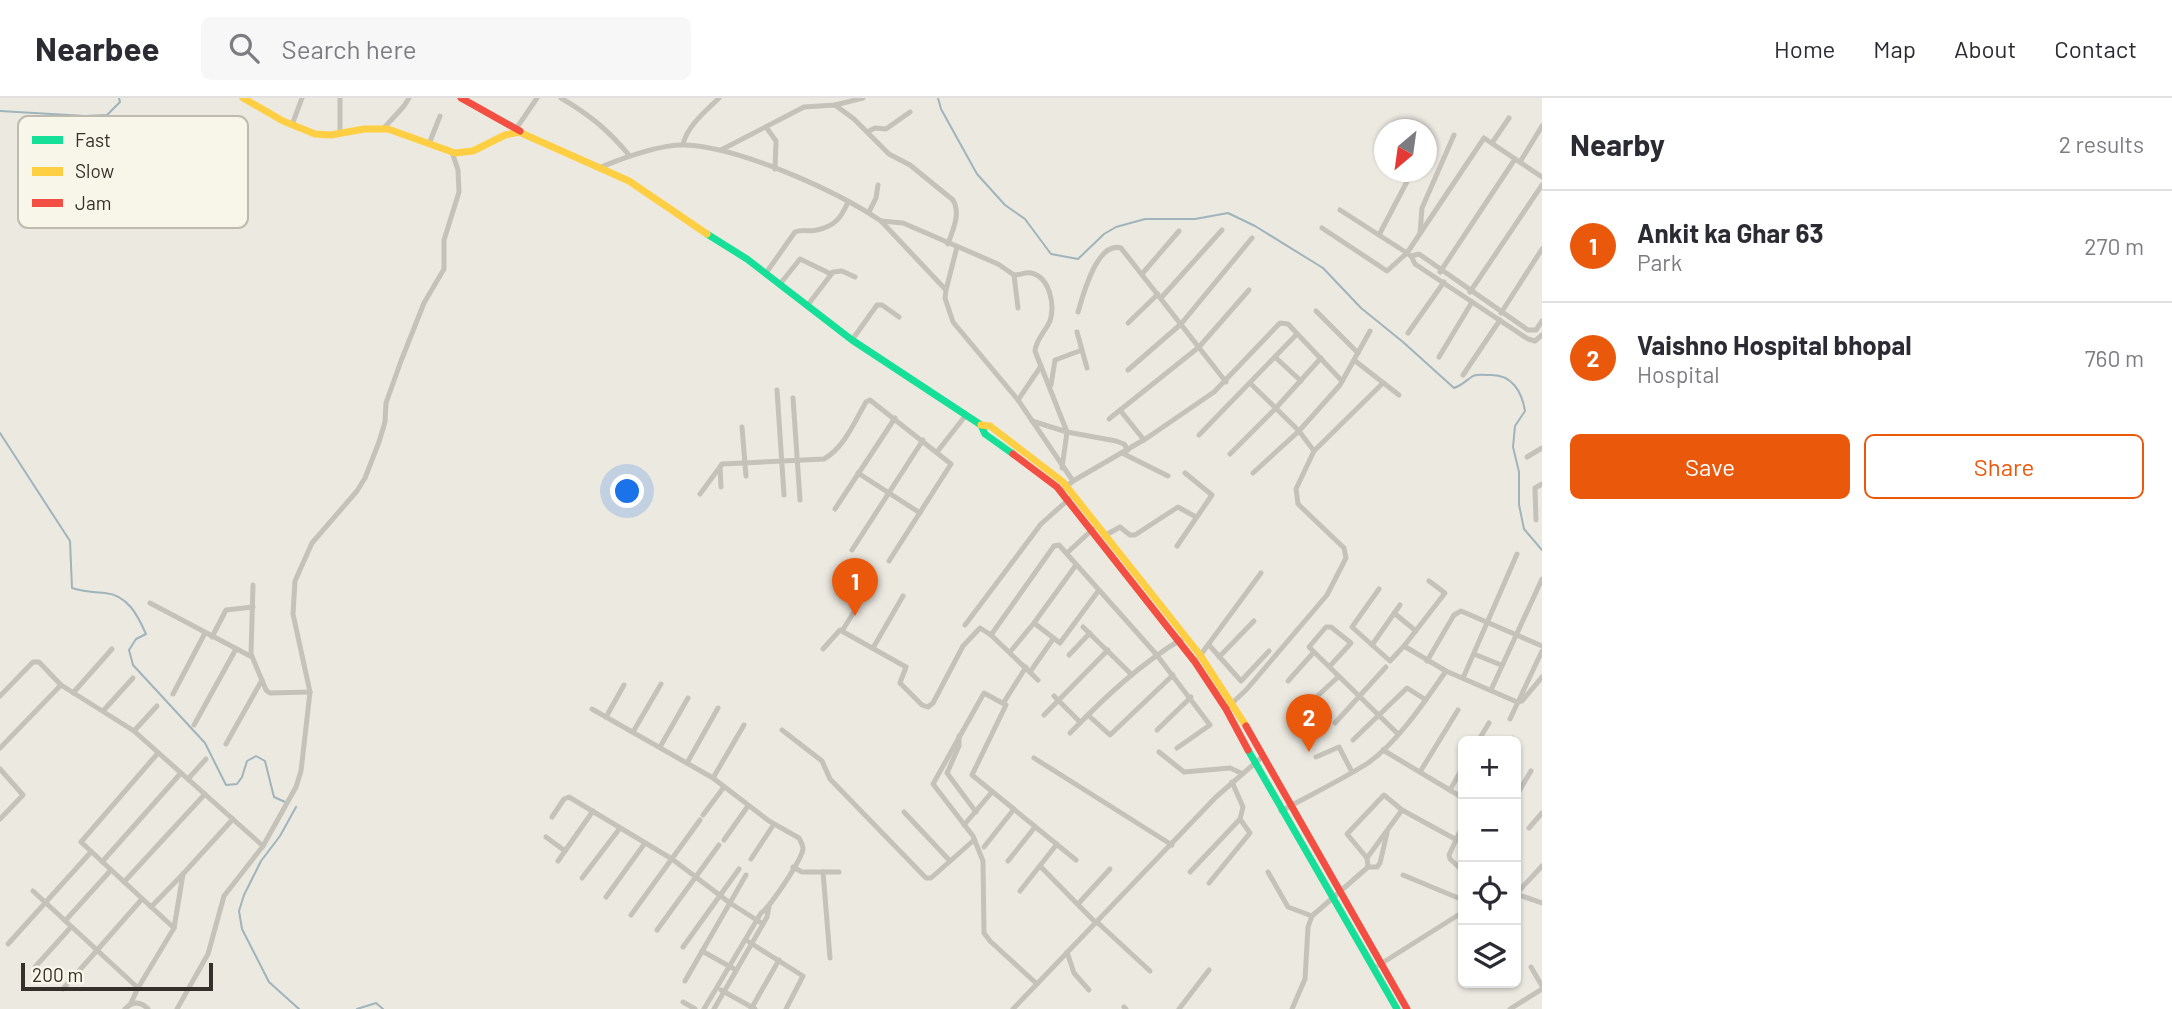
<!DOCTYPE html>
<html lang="en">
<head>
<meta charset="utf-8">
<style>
	:root { --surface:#fff; --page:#f7f7f7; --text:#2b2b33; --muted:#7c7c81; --line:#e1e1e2; --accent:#ea580c }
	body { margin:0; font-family:Barlow,sans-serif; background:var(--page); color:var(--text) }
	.controls { position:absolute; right:21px; bottom:21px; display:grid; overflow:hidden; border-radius:10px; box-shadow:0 2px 5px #0004 }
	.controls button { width:63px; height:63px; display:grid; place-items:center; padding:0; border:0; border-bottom:2px solid var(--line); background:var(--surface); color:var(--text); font:35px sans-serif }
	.compass { position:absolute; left:1374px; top:21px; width:63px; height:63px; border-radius:50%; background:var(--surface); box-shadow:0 2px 5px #0004; rotate:209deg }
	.scale { position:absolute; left:21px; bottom:18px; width:192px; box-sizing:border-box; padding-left:7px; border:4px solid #353029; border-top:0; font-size:19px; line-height:24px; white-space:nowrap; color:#353029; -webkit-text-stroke:5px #f8f5e9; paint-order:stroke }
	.you { position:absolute; left:628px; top:394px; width:24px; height:24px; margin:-18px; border:5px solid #fff; border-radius:50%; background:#1a73e8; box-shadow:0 0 0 10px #1a73e833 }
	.badge { display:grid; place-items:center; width:46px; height:46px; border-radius:50%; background:var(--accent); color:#fff; font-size:23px; font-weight:700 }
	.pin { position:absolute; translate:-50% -58px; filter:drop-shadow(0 2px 4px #0008) }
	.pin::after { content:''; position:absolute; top:37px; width:24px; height:21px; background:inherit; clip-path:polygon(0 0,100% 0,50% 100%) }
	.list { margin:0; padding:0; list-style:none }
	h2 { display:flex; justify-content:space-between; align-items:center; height:91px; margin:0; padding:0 28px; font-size:30px }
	h2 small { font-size:23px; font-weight:400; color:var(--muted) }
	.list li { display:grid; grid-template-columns:46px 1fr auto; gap:21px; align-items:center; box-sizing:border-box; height:112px; padding:0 28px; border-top:2px solid var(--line) }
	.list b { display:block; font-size:26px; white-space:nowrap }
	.list p { margin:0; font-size:23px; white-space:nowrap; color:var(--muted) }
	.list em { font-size:23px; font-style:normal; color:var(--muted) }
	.actions { display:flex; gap:14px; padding:21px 28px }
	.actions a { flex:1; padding:16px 0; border:2px solid var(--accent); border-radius:10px; text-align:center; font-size:24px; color:var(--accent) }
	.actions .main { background:var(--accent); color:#fff }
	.icon { flex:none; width:38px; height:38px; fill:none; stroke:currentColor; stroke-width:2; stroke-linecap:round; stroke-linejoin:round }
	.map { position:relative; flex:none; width:1542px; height:911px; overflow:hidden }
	header { display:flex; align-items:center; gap:42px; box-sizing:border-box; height:98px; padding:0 35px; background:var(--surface); border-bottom:2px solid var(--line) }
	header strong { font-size:33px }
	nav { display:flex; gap:38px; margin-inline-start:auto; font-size:24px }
	.search { width:490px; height:63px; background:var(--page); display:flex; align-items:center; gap:18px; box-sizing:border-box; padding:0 24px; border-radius:10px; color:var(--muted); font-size:26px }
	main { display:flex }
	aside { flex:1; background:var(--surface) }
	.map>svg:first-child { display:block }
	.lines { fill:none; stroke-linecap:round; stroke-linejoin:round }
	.stream { stroke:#9fb4bb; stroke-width:2 }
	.street { stroke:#c5c2ba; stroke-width:5 }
	.fast { stroke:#16e098; stroke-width:7 }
	.slow { stroke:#ffcf43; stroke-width:7 }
	.jam { stroke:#f24e42; stroke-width:7 }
	.key { fill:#f8f5e9; stroke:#bebaaf; stroke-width:2 }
	.key-label { font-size:19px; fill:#353029 }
</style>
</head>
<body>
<header>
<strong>Nearbee</strong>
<div class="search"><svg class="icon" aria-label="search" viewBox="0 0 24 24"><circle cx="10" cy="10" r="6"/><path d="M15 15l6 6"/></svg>Search here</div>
<nav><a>Home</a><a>Map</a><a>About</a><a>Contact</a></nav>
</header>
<main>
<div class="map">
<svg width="1542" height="911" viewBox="0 0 1542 911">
	<rect width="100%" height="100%" fill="#ece9e1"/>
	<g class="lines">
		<g class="stream">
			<path d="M938,0L941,11L977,76L1005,107L1025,121L1051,156L1078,161L1104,136L1116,129L1145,121H1195L1228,115L1255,128L1323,170L1361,210L1403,244L1454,290C1463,287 1466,282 1473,278C1478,276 1485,277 1490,277C1512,276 1522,294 1525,313L1515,328L1513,349L1519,374V407L1524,431L1542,452"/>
			<polyline points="0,13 85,18 107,17 120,4 119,0"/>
			<path d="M0,335L70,443L72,490C84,494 94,494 105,495C128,497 138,518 146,536L136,541L129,552L133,567L205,645L226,687L237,686L242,679L247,663L256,658L265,663L274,699L285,704"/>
			<polyline points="296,709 280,738 261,763 244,797 239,813 242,831 269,884 299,911"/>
			<polyline points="357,911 376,905 383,911"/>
		</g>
		<g class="street">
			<path d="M561,0C590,17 608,32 629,57"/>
			<path d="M835,7L854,21L889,56L910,67L953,102C961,116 953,131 948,146"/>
			<polyline points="292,27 302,0"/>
			<polyline points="766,29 776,43 775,71"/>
			<polyline points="383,31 404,8 409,0"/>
			<polyline points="516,31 537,0"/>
			<polyline points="867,34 875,30 886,31 910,14"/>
			<polyline points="340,35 340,0"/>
			<polyline points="1426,44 1428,42"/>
			<polyline points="1492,45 1509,20"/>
			<polyline points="429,46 440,18"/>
			<path d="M683,46C688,27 705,14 719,0"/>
			<polyline points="721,52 804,9 835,7 863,0"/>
			<polyline points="1520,64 1542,28"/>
			<path d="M601,69C623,60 661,46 685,47C739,49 835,92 881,123L946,192L945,200L953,224L1018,302L1073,383"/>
			<polyline points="1340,112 1407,155 1411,158 1419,156 1528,232 1536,232 1542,223"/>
			<polyline points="869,114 876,100 878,87"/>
			<path d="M881,123L903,125L998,166L1014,177C1020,177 1026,174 1031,175C1050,179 1055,207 1050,223C1045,234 1036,241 1035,253L1067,334L1062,370"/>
			<polyline points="1322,130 1387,173 1407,155 1484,40 1542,79"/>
			<polyline points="1420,135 1422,110 1454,37"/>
			<polyline points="1379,137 1412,74"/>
			<polyline points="1411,158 1415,166 1528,241 1535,243 1542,237"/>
			<polyline points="1440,174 1515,61"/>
			<path d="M766,175L795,134C803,131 809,134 817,132C835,128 841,120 848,104"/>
			<polyline points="1142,176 1179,133"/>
			<polyline points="1014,177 1018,210"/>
			<polyline points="780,186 800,161 831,176"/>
			<polyline points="946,192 957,149"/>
			<polyline points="1470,194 1542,87"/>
			<polyline points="1161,200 1222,132"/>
			<polyline points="807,208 833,174 842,173 855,179"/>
			<polyline points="1316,213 1358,255"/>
			<path d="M1078,214C1083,197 1097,143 1121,150L1226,284"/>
			<polyline points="1501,215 1542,151"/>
			<polyline points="1128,225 1158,196"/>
			<polyline points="1077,234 1087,270"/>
			<polyline points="1408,235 1444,184"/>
			<polyline points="852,242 877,207 882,207 899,219"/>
			<polyline points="1275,259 1301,283"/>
			<polyline points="1439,259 1472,204"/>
			<polyline points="1354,262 1399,297"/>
			<polyline points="1128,272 1181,226 1252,140"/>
			<polyline points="1463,277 1500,222"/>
			<polyline points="1250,285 1299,333 1314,353"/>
			<polyline points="1051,287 1055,262 1082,252"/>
			<polyline points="777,292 784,397"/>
			<polyline points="793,300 800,402"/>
			<polyline points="1018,302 1041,268"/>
			<polyline points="1120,312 1144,342"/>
			<polyline points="1109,321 1199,249 1249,192"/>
			<polyline points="1032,323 1067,334 1116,343 1124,346 1128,352"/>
			<polyline points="742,329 746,378"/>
			<polyline points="1199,337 1297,236"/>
			<polyline points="937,354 966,317"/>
			<polyline points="1122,355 1168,378"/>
			<polyline points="1230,356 1275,311 1321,260"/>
			<polyline points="1527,359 1542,350"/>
			<polyline points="858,375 920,415"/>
			<polyline points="1253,375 1299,333 1340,287 1370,233"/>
			<path d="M721,389L720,369L722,366L824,361C844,350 855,323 866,304L870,302L951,366L889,463"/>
			<polyline points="1061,393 1073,383 1147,340 1214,294 1280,225 1288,226 1342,283"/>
			<polyline points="700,396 720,369"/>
			<polyline points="835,411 895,320"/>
			<polyline points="1536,422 1535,390 1542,386"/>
			<polyline points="1104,438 1120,429 1130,437 1135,437 1178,409 1196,419"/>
			<polyline points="1177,448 1212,397 1185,375"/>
			<polyline points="852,452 923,342"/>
			<polyline points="1067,455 1093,431"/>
			<polyline points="1076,467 1034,525 1060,545 1099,492"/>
			<polyline points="253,487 251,556 266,592 270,595 310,594"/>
			<polyline points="1379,491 1352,529 1390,563 1404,548 1445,495 1429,483"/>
			<polyline points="150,505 252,559"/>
			<polyline points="1394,515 1416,533"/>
			<polyline points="965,527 1041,426 1069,401"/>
			<polyline points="1083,529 1131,576"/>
			<polyline points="842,533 873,484"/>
			<polyline points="991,537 1054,448 1059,447 1156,556 1210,627 1177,650"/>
			<polyline points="212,539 226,512 253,509"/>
			<polyline points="1209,547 1241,583 1269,553"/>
			<polyline points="1372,547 1400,507"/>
			<polyline points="1404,548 1446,573 1517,604 1522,603 1542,579"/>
			<polyline points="873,550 903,498"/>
			<polyline points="823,551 840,532 906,569 900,585 922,607 928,609 933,605 963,548 980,530 991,537 1038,582"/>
			<polyline points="1010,554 1034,525"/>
			<polyline points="1474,556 1501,567"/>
			<polyline points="1069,557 1090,535"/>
			<polyline points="1199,559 1261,475"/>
			<polyline points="1219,559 1254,523"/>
			<polyline points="1427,563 1454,517 1461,513 1542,548"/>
			<polyline points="1329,569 1351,545 1331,529 1326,529 1309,549 1398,636"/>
			<polyline points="1030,574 1053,541"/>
			<polyline points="1463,580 1517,456"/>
			<polyline points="1288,583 1314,554"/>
			<polyline points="1491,592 1542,481"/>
			<polyline points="73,595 112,551"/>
			<polyline points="173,596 205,535"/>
			<polyline points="0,598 33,564 39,564 61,587 134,633 263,748"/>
			<polyline points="1054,598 1080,624"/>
			<polyline points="1004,604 1026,569"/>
			<polyline points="1311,604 1338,579"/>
			<path d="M592,611L713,680L769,723L799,740C801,744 803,747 803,751C801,763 770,809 761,815L704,911"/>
			<polyline points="1226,611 1247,591 1327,497 1346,460 1344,450 1298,406 1296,391 1314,353 1383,285"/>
			<polyline points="103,613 133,580"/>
			<polyline points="1044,617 1108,552"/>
			<polyline points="1088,617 1110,637 1173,577"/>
			<polyline points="606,619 624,587"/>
			<polyline points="1510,621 1542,553"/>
			<polyline points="1335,625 1386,569"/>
			<polyline points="194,627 236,551"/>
			<polyline points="782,632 822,663 830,681 926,780 931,780 974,742"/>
			<polyline points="1157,632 1191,599"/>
			<polyline points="134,633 157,608"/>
			<polyline points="633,634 661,586"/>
			<path d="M1070,635C1105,599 1141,565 1185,539"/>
			<polyline points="959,638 959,648 947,675 976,714"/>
			<polyline points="1353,642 1407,590 1426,602"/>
			<polyline points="1478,643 1489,625"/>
			<polyline points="1512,643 1513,640"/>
			<polyline points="226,646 262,582"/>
			<polyline points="660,649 688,600"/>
			<polyline points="0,650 61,587"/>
			<polyline points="1383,652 1463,700"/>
			<polyline points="1159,654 1184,674 1230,670 1241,675"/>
			<polyline points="158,655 81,744 174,830"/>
			<polyline points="1316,659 1339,649 1352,674"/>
			<polyline points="1034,660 1172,747"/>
			<polyline points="687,665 718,610"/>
			<polyline points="0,671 23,697 0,721"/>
			<polyline points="1420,674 1458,612"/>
			<polyline points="713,680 744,627"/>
			<polyline points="188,681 206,661"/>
			<polyline points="1450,692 1463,669"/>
			<polyline points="1516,698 1531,673"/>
			<path d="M1281,713C1310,697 1340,683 1368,665C1398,644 1425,603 1446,573"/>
			<polyline points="904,714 950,763"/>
			<polyline points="703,717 724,689"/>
			<polyline points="552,719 564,701 569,699 672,761 730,805 763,826"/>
			<polyline points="964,727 992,694"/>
			<polyline points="1463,727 1449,757 1450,761 1463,773"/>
			<polyline points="1529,730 1542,715"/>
			<polyline points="546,739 565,753"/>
			<polyline points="724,742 748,708"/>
			<polyline points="984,749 1014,711"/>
			<polyline points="1367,760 1347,736 1384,697 1402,712 1455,741"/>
			<polyline points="751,761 774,726"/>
			<polyline points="558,763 593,713"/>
			<polyline points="1008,763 1035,729"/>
			<polyline points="102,764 181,675"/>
			<polyline points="1040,768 1096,825"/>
			<polyline points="793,769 802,774 839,774"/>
			<polyline points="1368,769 1377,769 1380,765 1387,735"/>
			<polyline points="823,774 830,860"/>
			<polyline points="1190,774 1240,721 1243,709 1232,684"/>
			<polyline points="1268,774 1288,809 1312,818"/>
			<polyline points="1403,777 1463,802"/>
			<polyline points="582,780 620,730"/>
			<polyline points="124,784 205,696"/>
			<polyline points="1209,785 1250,735 1240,721"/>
			<polyline points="33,793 138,890"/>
			<polyline points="1020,793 1057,746"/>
			<polyline points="1516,796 1542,768"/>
			<polyline points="1516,796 1542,805"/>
			<polyline points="606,799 645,745"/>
			<polyline points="1078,806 1110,771"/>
			<polyline points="151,809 183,776"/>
			<polyline points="631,817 700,722"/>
			<polyline points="65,823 111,772"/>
			<polyline points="1097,824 1150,873"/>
			<polyline points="657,832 719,747"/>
			<polyline points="749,844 803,878 786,911"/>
			<polyline points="8,846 91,754"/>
			<polyline points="683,849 739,771"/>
			<polyline points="702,853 736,872"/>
			<polyline points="1067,854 1074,875 1089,892"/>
			<polyline points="1379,867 1463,814"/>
			<polyline points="35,869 71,829"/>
			<polyline points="1531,869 1542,888"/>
			<polyline points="685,883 746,777"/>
			<polyline points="1037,886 990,843 984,835 983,763 973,738 933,686 984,595 1006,607 972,677 1076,762"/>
			<polyline points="63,891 142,801"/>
			<polyline points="721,892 755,911"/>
			<polyline points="683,904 695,911"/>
			<polyline points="131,905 138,890 174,830 183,776 233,721"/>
			<polyline points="1124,909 1126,911"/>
			<path d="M125,911C132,903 141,903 148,911"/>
			<polyline points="177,911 208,856 224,798 263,748 296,689 301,673 310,594 293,516 295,483 312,445 357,393 365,380 379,344 385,324 386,305 401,263 424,205 444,171 444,142 459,94 458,72 452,54"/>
			<polyline points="714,911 767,819 769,809"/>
			<polyline points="751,911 779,862"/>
			<polyline points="1013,911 1216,699 1262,659"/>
			<polyline points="1179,911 1209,872"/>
			<polyline points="1292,911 1305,881 1308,829 1312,818 1368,769 1367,760 1402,712"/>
			<polyline points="1510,911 1542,891"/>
		</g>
		<g class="fast">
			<polyline points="707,136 747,161 852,242 981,327 985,336 1013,356"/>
			<polyline points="1248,652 1397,911"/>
		</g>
		<g class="slow">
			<polyline points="243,0 283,23 315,36 331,37 364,31 388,31 455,55 473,53 505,37 519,34 629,83 707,136"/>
			<polyline points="981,327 990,328 1063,384 1200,557 1246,628"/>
		</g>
		<g class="jam">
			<polyline points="461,0 520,33"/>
			<polyline points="1013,356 1057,389 1195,564 1226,611 1248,652"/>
			<polyline points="1246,628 1407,911"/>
		</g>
	</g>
	<rect x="18" y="18" width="230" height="112" rx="10" class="key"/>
	<rect x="32" y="38" width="31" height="8" fill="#16e098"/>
	<rect x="32" y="69" width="31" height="9" fill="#ffcf43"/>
	<rect x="32" y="101" width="31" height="8" fill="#f24e42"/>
	<g class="key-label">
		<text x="75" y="49">Fast</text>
		<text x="75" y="80">Slow</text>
		<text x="75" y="112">Jam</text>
	</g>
</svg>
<div class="controls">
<button>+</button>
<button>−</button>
<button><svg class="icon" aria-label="locate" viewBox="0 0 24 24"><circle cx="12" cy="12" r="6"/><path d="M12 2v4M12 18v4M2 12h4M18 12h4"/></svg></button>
<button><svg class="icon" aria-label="layers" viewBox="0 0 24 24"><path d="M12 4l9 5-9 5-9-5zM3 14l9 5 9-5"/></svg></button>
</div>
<svg class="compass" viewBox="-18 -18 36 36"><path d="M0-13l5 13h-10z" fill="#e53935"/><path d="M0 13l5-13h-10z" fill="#7c7c81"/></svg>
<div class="scale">200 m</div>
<div class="you"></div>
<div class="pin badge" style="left:855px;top:518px">1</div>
<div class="pin badge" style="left:1309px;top:654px">2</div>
</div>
<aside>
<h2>Nearby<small>2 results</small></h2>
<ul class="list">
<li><span class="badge">1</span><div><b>Ankit ka Ghar 63</b><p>Park</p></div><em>270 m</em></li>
<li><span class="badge">2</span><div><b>Vaishno Hospital bhopal</b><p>Hospital</p></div><em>760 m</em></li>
</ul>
<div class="actions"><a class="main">Save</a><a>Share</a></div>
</aside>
</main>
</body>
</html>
